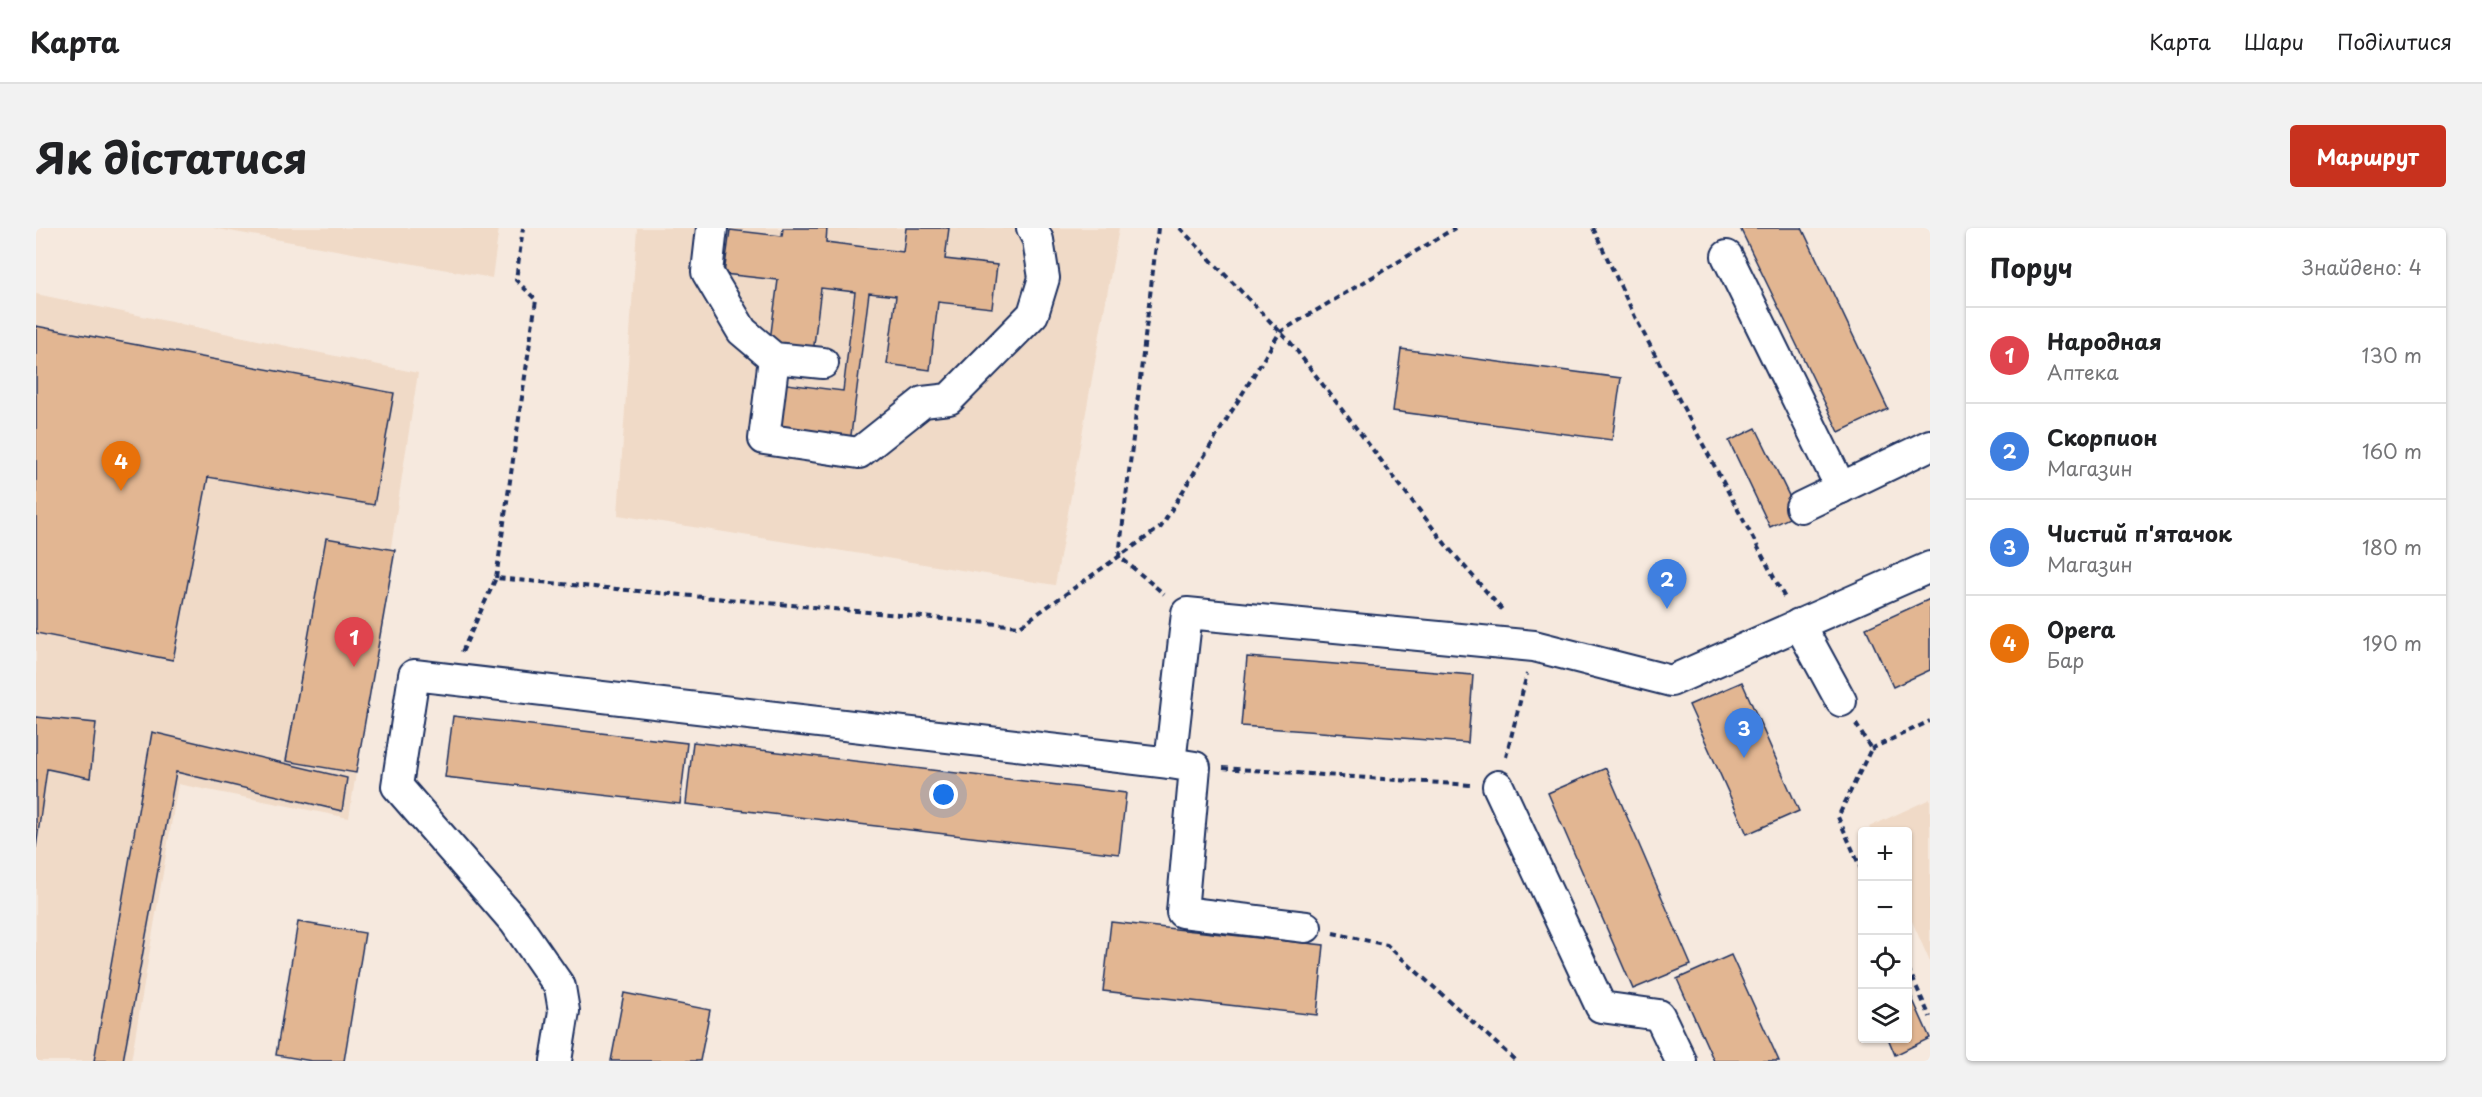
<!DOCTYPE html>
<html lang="uk">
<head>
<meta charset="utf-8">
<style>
	:root { --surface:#fff; --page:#f2f2f2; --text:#202124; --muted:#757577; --line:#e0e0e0; --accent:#c8321e }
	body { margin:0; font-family:"Playpen Sans",sans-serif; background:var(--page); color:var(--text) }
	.controls { position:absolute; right:18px; bottom:18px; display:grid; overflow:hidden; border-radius:6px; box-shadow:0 2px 4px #0004 }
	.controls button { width:54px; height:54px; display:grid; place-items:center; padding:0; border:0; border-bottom:2px solid var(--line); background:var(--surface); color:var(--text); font:30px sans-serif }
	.you { position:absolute; left:908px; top:567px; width:21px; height:21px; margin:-15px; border:4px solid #fff; border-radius:50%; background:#1a73e8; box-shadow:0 0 0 9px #1a73e833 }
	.badge { display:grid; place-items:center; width:39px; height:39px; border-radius:50%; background:var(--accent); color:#fff; font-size:20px; font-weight:700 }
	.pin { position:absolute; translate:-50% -50px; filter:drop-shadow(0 2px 3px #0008) }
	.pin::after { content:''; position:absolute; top:32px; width:21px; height:18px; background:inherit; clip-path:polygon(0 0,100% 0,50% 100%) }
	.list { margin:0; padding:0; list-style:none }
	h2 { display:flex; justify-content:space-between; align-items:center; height:78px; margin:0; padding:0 24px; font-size:26px }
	h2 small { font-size:20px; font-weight:400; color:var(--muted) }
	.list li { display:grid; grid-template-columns:39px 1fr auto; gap:18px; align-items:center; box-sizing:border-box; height:96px; padding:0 24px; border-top:2px solid var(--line) }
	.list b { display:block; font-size:22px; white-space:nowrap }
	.list p { margin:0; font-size:20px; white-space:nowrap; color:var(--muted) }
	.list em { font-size:20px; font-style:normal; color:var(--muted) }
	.icon { flex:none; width:33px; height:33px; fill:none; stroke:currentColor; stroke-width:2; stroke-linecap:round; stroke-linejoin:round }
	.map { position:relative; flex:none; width:1894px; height:833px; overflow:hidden; border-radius:6px }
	header { display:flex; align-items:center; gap:36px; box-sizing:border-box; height:84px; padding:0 30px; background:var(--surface); border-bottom:2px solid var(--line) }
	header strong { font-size:28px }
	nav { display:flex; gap:33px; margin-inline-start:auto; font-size:21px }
	.intro { display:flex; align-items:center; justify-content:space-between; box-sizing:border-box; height:144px; padding:0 36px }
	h1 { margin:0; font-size:42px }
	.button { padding:15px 27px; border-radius:6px; background:var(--accent); color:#fff; font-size:21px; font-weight:700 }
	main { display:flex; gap:36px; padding:0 36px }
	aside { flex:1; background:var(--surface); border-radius:6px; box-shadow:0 2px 4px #0004 }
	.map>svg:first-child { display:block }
	.built { fill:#f0dac7 }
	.building { fill:#e2b692; stroke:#1b2f5e; stroke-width:1.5 }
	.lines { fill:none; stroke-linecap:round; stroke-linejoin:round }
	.minor-casing { stroke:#1b2f5e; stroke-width:34 }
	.path { stroke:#1b2f5e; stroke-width:4; stroke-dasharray:6 4.5; stroke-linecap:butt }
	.minor { stroke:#fff; stroke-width:30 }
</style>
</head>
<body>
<header>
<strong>Карта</strong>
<nav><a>Карта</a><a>Шари</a><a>Поділитися</a></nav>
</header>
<div class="intro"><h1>Як дістатися</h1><a class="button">Маршрут</a></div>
<main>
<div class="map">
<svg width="1894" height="833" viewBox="0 0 1894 833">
	<rect width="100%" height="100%" fill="#f6e9de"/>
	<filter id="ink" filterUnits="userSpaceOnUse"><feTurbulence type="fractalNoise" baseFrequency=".0167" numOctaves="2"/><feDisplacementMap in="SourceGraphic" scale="12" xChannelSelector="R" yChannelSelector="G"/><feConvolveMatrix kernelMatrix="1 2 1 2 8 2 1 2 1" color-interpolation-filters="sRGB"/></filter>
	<g filter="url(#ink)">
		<g class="built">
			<polygon points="177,0 463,0 456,50"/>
			<polygon points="601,0 1083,0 1019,357 582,287"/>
			<polygon points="0,66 382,145 313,590 142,556 95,833 0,833"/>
			<polygon points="1894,571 1894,734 1872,684 1872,604 1835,603 1833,599"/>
		</g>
		<g class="building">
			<polygon points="747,0 791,0 790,14 867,24 870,0 913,0 909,31 961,37 956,80 902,74 894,142 851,136 860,68 833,65 814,215 736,206 743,155 807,163 819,64 785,60 777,125 733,120 742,52 688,46 694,2 746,8"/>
			<polygon points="1704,0 1766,0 1852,181 1803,204"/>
			<polygon points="0,98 358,165 338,277 172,249 137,432 0,405"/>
			<polygon points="1365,121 1585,150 1576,212 1357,183"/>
			<polygon points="1720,200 1762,286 1734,299 1693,213"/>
			<polygon points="290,310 359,322 320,545 250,533"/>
			<polygon points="1894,371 1894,442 1857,459 1830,400"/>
			<polygon points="1211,429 1437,447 1432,515 1205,498"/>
			<polygon points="1706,454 1763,583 1711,606 1653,477"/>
			<polygon points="417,488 651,515 644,576 409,549"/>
			<polygon points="0,489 60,495 54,550 11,541 0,620"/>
			<polygon points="116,504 311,550 306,583 140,544 87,833 58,833"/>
			<polygon points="657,514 1090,565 1083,626 650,576"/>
			<polygon points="1570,540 1655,737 1597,761 1512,565"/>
			<polygon points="262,694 329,705 308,833 276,833 240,827"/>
			<polygon points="1075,694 1288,717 1281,787 1067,763"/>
			<polygon points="1695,727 1743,833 1678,833 1641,751"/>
			<polygon points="1872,761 1894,810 1859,827 1852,810 1872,810"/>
			<polygon points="588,765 674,782 664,833 575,833"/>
		</g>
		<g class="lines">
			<defs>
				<g id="minor">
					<polyline points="676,0 671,44 706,103 738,130 787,135"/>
					<polyline points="1691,28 1805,260"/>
					<polyline points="738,130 728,211 823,225 887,174 913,171 997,86 1008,50 1002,12 996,0"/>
					<polyline points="1765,279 1894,217"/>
					<polyline points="1763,396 1805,473"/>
					<polyline points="1134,535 1159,539 1146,684 1270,699"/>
					<polyline points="1462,558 1565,779 1623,787 1645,833"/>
					<polyline points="520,833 528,783 524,759 479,694 361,558 378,447 1134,535 1151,385 1498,418 1635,453 1894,339"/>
				</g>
			</defs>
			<use href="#minor" class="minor-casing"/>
			<g class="path">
				<polyline points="1122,0 1083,328 1128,366"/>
				<polyline points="1144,0 1254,114 1410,317 1468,384"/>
				<polyline points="1557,0 1600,91 1750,372"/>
				<polyline points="460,350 500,72 480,52 487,0"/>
				<polyline points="426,424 460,350 984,398 1125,299 1244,104 1419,0"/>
				<polyline points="1820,496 1835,521 1802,589 1826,643"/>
				<polyline points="1835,521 1894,493"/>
				<polyline points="1470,529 1491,446"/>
				<polyline points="1187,540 1434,557"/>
				<polyline points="1297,705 1351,717 1480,833"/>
				<polyline points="1872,740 1894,789"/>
			</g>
			<use href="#minor" class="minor"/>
		</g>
	</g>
</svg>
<div class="controls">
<button>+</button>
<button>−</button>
<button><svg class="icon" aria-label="locate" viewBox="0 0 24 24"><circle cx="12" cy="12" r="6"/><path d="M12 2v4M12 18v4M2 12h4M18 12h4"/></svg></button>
<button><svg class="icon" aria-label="layers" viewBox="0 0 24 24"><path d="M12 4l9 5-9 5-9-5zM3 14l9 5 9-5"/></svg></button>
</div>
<div class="you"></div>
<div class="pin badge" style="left:318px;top:439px;background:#e0444e">1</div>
<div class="pin badge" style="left:1631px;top:381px;background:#3f7fe0">2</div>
<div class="pin badge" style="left:1708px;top:530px;background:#3f7fe0">3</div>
<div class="pin badge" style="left:85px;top:263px;background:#e8710a">4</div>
</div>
<aside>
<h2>Поруч<small>Знайдено: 4</small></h2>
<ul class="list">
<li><span class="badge" style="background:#e0444e">1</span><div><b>Народная</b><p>Аптека</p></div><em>130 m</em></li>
<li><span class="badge" style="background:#3f7fe0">2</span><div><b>Скорпион</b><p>Магазин</p></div><em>160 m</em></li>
<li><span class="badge" style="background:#3f7fe0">3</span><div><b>Чистий п'ятачок</b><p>Магазин</p></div><em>180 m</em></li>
<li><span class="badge" style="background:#e8710a">4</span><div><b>Opera</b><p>Бар</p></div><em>190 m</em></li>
</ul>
</aside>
</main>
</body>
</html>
